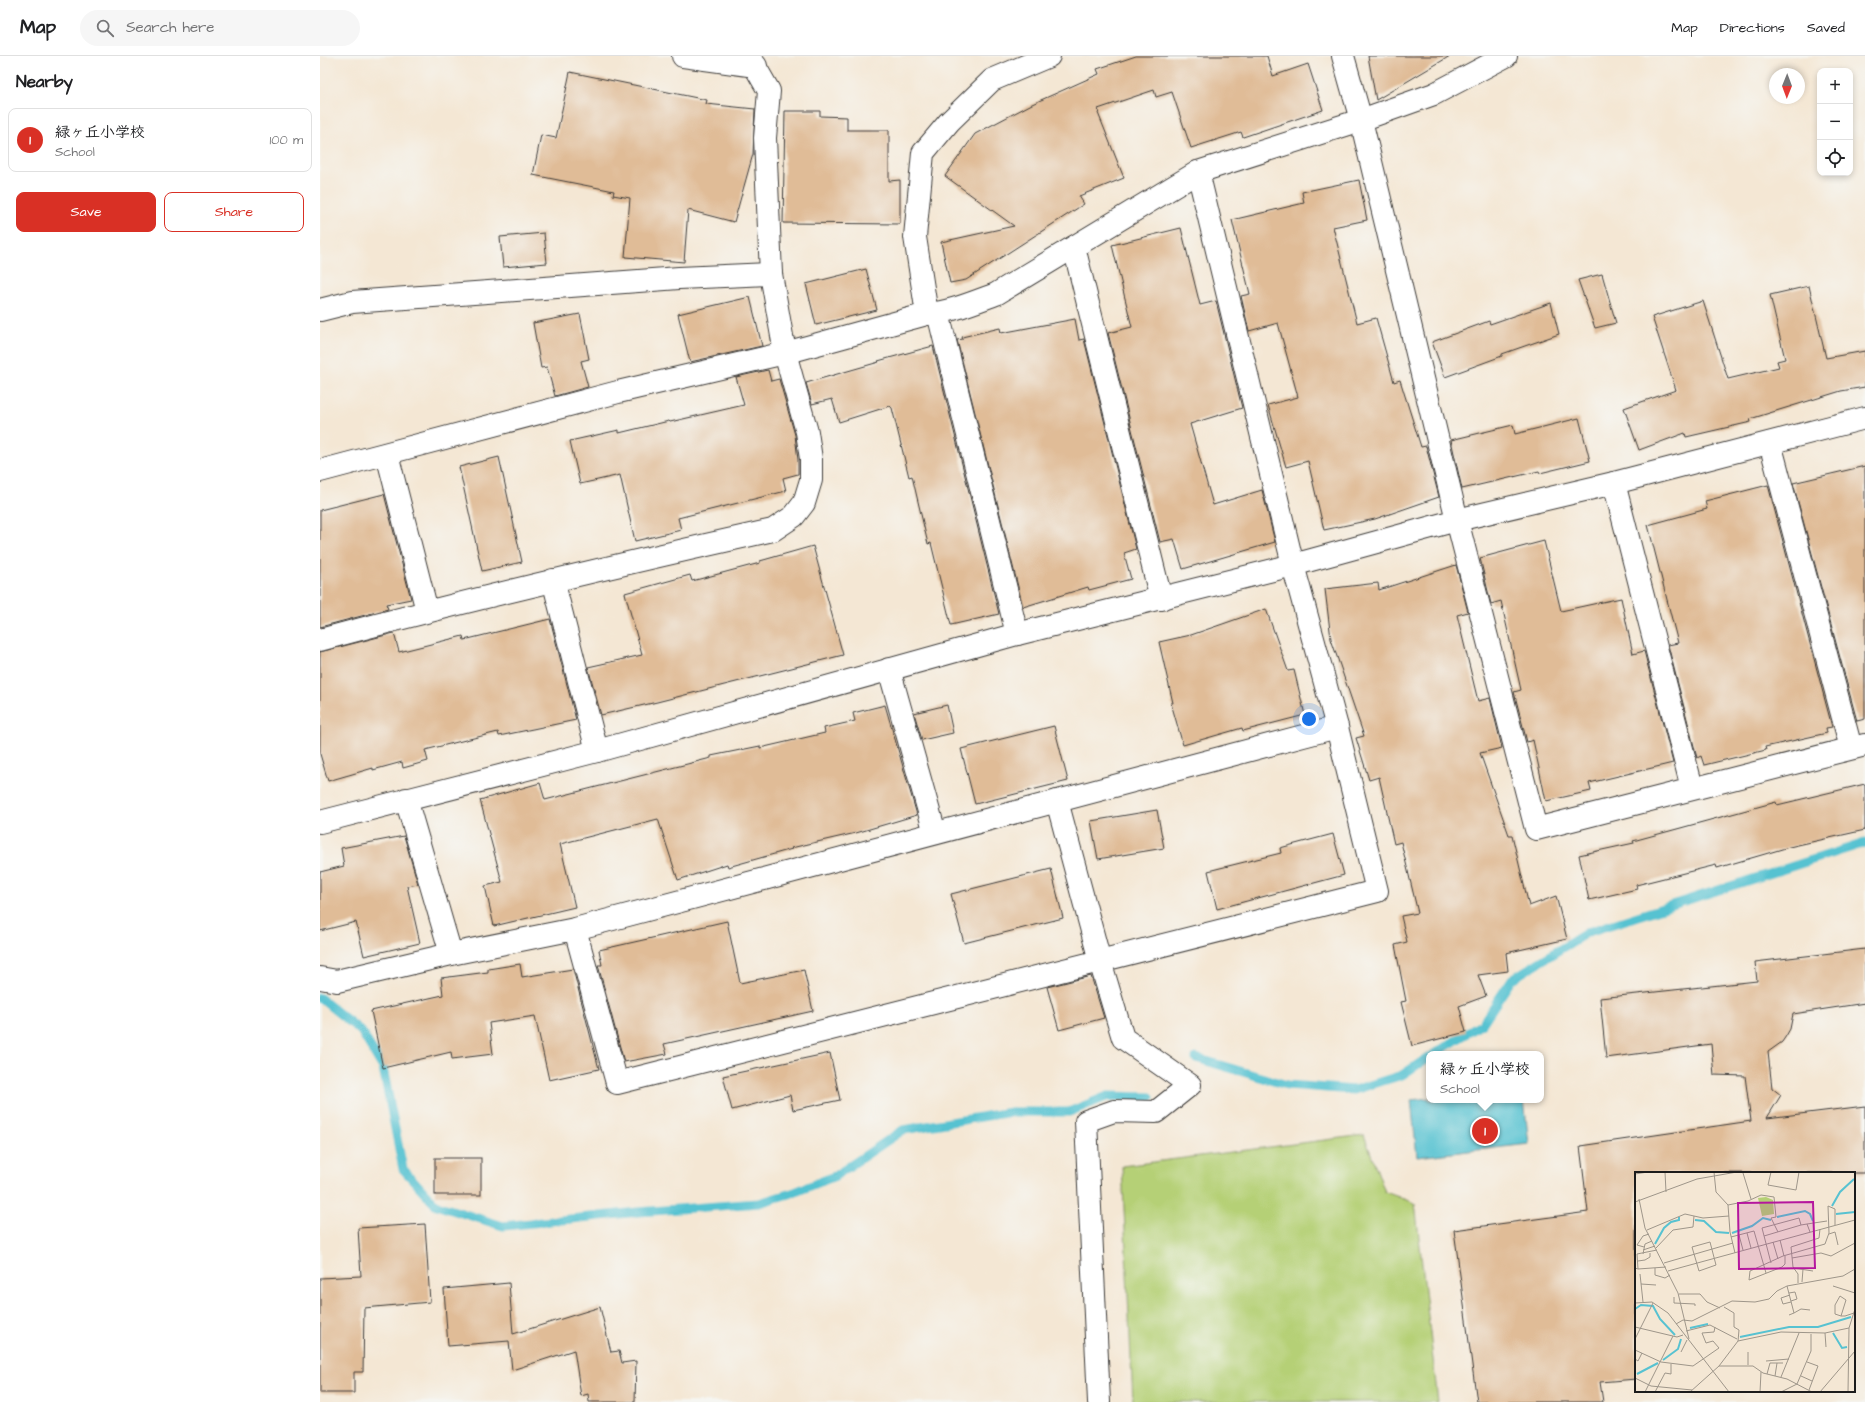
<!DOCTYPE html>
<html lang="en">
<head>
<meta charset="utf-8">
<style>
	:root { --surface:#fff; --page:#f6f6f6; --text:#202124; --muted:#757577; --line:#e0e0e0; --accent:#d93025 }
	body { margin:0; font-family:"Architects Daughter","Klee One",sans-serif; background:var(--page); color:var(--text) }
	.controls { position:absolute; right:12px; top:12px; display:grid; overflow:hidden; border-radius:8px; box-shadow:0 2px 6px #0003 }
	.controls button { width:36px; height:36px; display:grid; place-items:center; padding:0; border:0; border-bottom:1px solid var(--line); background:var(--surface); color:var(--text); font:20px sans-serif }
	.compass { position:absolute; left:1449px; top:12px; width:36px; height:36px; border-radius:50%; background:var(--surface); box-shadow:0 2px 6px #0003; rotate:181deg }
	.you { position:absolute; left:989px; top:663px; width:14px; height:14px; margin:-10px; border:3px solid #fff; border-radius:50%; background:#1a73e8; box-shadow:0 0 0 6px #1a73e833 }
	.badge { display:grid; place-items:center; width:26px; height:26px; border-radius:50%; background:var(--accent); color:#fff; font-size:13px; font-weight:700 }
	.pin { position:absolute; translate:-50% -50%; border:2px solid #fff; box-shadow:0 1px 4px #0006 }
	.popup { position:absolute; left:1106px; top:995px; width:118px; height:52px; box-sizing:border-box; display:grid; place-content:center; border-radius:8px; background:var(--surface); filter:drop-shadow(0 1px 3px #0005); font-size:13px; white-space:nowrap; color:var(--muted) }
	.popup b { font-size:15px; color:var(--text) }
	.popup::after { content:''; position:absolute; left:50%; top:100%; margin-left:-8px; border:8px solid transparent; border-top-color:var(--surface) }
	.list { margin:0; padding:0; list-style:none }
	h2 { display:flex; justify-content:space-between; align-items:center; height:52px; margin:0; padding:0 16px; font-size:17px }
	h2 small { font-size:13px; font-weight:400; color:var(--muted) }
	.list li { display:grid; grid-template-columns:26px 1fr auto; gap:12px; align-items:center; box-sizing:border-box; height:64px; margin:0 8px 8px; padding:0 8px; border:1px solid var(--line); border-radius:8px }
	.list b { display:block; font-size:15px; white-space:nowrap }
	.list p { margin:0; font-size:13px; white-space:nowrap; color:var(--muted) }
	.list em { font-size:13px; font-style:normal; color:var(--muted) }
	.actions { display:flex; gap:8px; padding:12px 16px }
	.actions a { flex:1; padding:9px 0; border:1px solid var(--accent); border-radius:8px; text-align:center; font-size:14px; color:var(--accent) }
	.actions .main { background:var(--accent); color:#fff }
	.icon { flex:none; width:22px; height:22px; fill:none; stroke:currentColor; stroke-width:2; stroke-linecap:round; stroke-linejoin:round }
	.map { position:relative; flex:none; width:1545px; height:1346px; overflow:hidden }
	header { display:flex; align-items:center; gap:24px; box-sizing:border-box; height:56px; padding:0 20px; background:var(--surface); border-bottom:1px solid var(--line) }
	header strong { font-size:19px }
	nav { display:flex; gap:22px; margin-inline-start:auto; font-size:14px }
	.search { width:280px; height:36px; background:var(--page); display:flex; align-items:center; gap:10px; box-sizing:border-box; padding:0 14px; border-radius:22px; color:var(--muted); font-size:15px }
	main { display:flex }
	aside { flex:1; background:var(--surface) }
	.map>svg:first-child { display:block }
	.green { fill:#b5d076; stroke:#687649 }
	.water { fill:#57c2d1; stroke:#3a6f76 }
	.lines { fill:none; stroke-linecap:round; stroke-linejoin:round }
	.stream { stroke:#57c2d1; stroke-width:9 }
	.building { fill:#e0bc97 }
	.minor-casing { stroke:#3c3a38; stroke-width:24 }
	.minor { stroke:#fff; stroke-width:22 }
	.inset-river { fill:none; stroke:#57c2d1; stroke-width:2 }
	.inset-road { fill:none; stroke:#9e968a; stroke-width:1 }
	.view { fill:#b5179e; fill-opacity:0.15; stroke:#b5179e; stroke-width:2 }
	.inset-edge { fill:none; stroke:#1c1c1c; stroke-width:2 }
</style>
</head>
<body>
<header>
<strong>Map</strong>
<div class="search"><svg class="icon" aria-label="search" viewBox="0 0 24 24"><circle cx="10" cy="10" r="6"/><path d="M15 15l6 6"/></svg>Search here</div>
<nav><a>Map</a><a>Directions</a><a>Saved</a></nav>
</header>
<main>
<aside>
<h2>Nearby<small></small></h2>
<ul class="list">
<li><span class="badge">1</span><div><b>緑ヶ丘小学校</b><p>School</p></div><em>100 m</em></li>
</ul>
<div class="actions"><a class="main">Save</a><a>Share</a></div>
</aside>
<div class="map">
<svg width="1545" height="1346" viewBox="0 0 1545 1346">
	<rect width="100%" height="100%" fill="#f6f6f2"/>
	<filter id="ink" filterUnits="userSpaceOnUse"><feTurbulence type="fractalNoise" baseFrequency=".025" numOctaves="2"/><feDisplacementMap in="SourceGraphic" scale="8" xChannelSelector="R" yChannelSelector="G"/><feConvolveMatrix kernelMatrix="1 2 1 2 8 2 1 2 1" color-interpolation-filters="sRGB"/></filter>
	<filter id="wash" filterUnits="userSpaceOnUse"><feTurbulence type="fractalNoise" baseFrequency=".012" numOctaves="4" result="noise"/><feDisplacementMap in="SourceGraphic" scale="16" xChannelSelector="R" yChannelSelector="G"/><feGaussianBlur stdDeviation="0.9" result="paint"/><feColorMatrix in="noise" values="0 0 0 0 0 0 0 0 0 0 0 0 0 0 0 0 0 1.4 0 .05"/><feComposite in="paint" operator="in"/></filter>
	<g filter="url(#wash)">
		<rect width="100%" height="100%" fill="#f4e7d4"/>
		<polygon class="green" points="1044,1079 1065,1136 1095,1147 1118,1346 813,1346 802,1110"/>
		<polygon class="water" points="1109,1042 1109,1044 1204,1044 1209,1088 1097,1101 1091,1044"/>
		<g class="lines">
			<g class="stream">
				<polyline points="0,942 41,975 63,1012 83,1113 116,1149 183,1170 318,1156 439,1147 475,1136 515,1120 583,1074 691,1056 749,1056 788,1040 830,1041"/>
				<polyline points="1114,998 1162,968 1192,923 1268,876 1545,787"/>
				<polyline points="876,1002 967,1029 1034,1034 1082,1019 1109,1001"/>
			</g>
		</g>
		<g id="blocks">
			<g class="building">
				<polygon points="816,0 947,0 953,20 988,8 1003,54 923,81 921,76 871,92 852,36 836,41 834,34 778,53 779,56 778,57 804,122 759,140 764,148 646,224 630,227 621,186 694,170 625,120 655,78 712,48 779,18 777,13"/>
				<polygon points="1048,0 1130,0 1056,44"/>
				<polygon points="250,16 387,44 386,48 435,53 433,98 414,166 368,154 364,206 305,201 310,142 293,139 294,135 213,119 221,79 236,82"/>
				<polygon points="465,55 500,55 500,60 527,61 527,74 569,74 569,125 580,124 580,168 463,167"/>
				<polygon points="1039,124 1047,164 1013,171 1037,267 1056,262 1074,326 1080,324 1101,391 1106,390 1119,441 1055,463 1004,474 988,405 966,411 948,349 978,341 958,267 929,275 921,240 930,238 912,164 984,147 982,136"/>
				<polygon points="861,172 880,249 896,245 922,352 870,368 893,449 942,434 955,486 863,513 854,483 840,486 788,277 812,271 792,189"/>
				<polygon points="224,177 227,207 183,211 180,181"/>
				<polygon points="546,213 557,254 496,269 486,228"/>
				<polygon points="1282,218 1296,267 1275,272 1258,224"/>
				<polygon points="1489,230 1506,302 1545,295 1545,331 1521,335 1430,363 1431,366 1366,381 1365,377 1319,394 1304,352 1356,334 1332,261 1383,245 1408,323 1459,311 1457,305 1465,303 1450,239"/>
				<polygon points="430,241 442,290 370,306 358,258"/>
				<polygon points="1231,247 1239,278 1182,298 1182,300 1125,321 1112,286 1169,265 1170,268"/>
				<polygon points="260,258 269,303 261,305 268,331 235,340 227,311 221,312 213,267"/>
				<polygon points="755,263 759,284 764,283 816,493 804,497 811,523 769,534 768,531 703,551 637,284 643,283 642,281 680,272 681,277"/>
				<polygon points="613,290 679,558 631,569 611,487 608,488 592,420 589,421 572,352 570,350 519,366 512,343 492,348 486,327 559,306 558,305"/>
				<polygon points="448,314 451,325 459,323 475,379 478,404 478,418 463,422 466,435 358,462 361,474 315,485 300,419 260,428 250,385 299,374 299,377 349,365 350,366 424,349 416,321"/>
				<polygon points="1259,362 1270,405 1220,417 1219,415 1142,433 1131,384 1193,369 1195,378"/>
				<polygon points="179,401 202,506 162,515 139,411"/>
				<polygon points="1545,410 1545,663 1537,665 1473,427"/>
				<polygon points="1448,429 1512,671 1506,672 1507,677 1445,691 1446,694 1384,709 1381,700 1377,702 1348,589 1358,587 1328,469 1387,453 1385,445"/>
				<polygon points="64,438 91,543 66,548 68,553 0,571 0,454"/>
				<polygon points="1224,485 1241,555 1301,542 1313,598 1324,595 1353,707 1269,727 1271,735 1226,745 1213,684 1207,686 1194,636 1201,634 1181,545 1171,548 1160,502"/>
				<polygon points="493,490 523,599 337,646 281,659 268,611 322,599 305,537 370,519 372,525 440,507 440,505"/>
				<polygon points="1136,509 1148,556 1137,559 1158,645 1170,642 1182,692 1160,697 1189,779 1192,779 1209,850 1236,840 1247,883 1186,897 1188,915 1158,919 1166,940 1139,950 1146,976 1092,990 1081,946 1086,945 1075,889 1087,886 1081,860 1098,857 1081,786 1074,788 1059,721 1049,724 1036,682 1044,680 1011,583 1005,533 1058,527 1059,534"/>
				<polygon points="946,553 968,615 974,614 985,659 923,675 922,672 863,689 851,647 853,647 839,586 871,579"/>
				<polygon points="230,563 256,664 179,680 178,676 105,694 108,705 83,712 82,706 53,714 53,712 8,725 0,698 0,596 74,577 79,596 143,580 144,584"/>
				<polygon points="565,649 597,759 536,777 471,792 472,793 408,811 407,808 358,824 338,763 240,788 255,851 174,870 165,830 182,826 160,744 220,727 225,744 391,702 391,700 440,690 440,692 505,677 504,672 535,665 533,657"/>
				<polygon points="627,649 633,677 602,684 594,657"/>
				<polygon points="734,670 748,725 655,748 641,693"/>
				<polygon points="1545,728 1545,774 1469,791 1397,812 1396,809 1316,829 1317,833 1269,844 1259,799 1314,787 1313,785 1456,746 1457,749"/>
				<polygon points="837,754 844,792 778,803 771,765"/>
				<polygon points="1013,778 1024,819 897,853 888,815 961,797 960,792"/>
				<polygon points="84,780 98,828 87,830 100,887 44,900 36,866 0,875 0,816 24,810 21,792"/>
				<polygon points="731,813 743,862 644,887 631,838"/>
				<polygon points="407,865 420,927 484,914 493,955 344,988 347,998 304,1006 278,909 282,909 279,894"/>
				<polygon points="1545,893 1545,947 1473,958 1470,973 1466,980 1462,986 1448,996 1452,1032 1461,1039 1447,1062 1545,1050 1545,1117 1316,1117 1316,1323 1280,1326 1283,1346 1157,1346 1134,1174 1268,1156 1260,1090 1431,1065 1425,1020 1394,1019 1391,988 1286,1002 1280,942 1437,925 1435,906"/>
				<polygon points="200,908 202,921 253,913 279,1013 229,1024 215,960 169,967 173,998 132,1003 131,996 63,1012 51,955 123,939 121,922 168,916 168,913"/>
				<polygon points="771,920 784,962 739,974 727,931"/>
				<polygon points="510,997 520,1044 473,1054 470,1039 412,1054 403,1020"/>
				<rect x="115" y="1102" width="46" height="37"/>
				<polygon points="105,1168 110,1246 44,1252 43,1316 34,1316 34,1337 0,1337 0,1222 41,1220 38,1172"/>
				<polygon points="189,1227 193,1278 280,1251 291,1296 299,1295 302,1307 316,1305 315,1346 269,1346 268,1338 261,1340 254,1294 192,1314 189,1285 128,1290 124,1233"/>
			</g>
		</g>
	</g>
	<g filter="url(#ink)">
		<use href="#blocks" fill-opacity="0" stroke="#3c3a38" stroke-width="1"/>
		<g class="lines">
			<defs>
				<g id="minor">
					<polyline points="363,0 436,10"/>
					<polyline points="1023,0 1041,64 1137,464 1216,773 1545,689"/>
					<polyline points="754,191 841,543"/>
					<polyline points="0,254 32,246 359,222 451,218"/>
					<polyline points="618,257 697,578"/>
					<polyline points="607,258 595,181 603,97 629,66 672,24 729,0"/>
					<polyline points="1450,387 1531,692"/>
					<polyline points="67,398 107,555"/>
					<path d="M0,415L298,336L465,297L607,258C631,256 654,246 676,238L878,116L1041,64L1114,38L1186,0"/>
					<polyline points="1294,427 1372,732"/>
					<polyline points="233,524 277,695"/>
					<path d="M0,584C150,543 301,508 453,474L474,460L484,447L491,424V403L487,376L465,297L451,218L445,82L449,35L429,0"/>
					<polyline points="569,613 615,777"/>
					<polyline points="86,743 131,898 255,873 297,1027 1057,835 1017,671 973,509 878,116"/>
					<polyline points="737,745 780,905 803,982 870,1029 836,1056 794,1055 766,1065 779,1346"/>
					<polyline points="0,766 277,695 697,578 973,509 1137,464 1294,427 1545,362"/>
					<polyline points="255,873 1017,671"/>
					<polyline points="0,922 17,925 131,898"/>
				</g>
			</defs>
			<use href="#minor" class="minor-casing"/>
			<use href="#minor" class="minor"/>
		</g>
	</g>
	<g transform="translate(1315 1116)">
		<rect width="220" height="220" fill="#f4e7d4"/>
		<path d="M131,25L138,28L139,42L127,44L123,26Z" fill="#b5d076"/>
		<path class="inset-river" d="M197,34L205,20L219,7M201,42L220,40M142,45L170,39L175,42L178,49M60,48L69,49L81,60L94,61M97,61L117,54L128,46L136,48M20,72L29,56L36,50L44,48V45M0,137L6,133L18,134L25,147L40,163M55,156L73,152M198,161L207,176L212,175M105,165L154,155H183L216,145M28,188L43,177L46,167M2,202L23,191"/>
		<path class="inset-road" d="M30,0L31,20M79,0L81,20L93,33L95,60L100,81M105,0H122M135,0H150M136,0L133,13L161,18L164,0M108,1L116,27M0,2L13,0M4,27L10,56L43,121L54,167M0,30L62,7L102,0M93,33L113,29L126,23L139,25L141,45L136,46L143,60M172,52L192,49M12,58L50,42L68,46L94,44M112,61L116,76M194,62L200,60L203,73M104,63L108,78M129,64L166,53M96,65L119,59L131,101M145,68L149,84M75,70L81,93L64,99L57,75ZM138,70L143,87M9,75L2,73L8,64L14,62M21,76L38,58L58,55L59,44M8,78L20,74M8,82L10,72L17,69M150,84V92L147,95L114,108L115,99L148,84L190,72L194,61L193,34L200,37V53M157,86L186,81L196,84L220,71M3,89L10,88L15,85V81M29,91L98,71M136,91L127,56L164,46L166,53L172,52L175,60M0,96L3,97L2,82L22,78M20,96V103L30,106L35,103M158,96L178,99M3,97L31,95M33,99L220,48M5,102L8,130M167,110L168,97M163,111V102L158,95L156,75L184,66L185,57M6,112L21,113M152,114L159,141L154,143M198,114L220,121M154,121L160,120L162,127L156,129M44,122H65L72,130L85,136M155,123L146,126L148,132L156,130M39,125V131L60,132V134M0,131L17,130L33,141L94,220M159,141L166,137L175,138M206,144L211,128L205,124L200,133V142L206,144H210L219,141M41,152L48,148L57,149L97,129L120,130L134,127L142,119L152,114L208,104L220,97M0,155L42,165L48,163M51,159L75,153L102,167M190,161L191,175M0,167L18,131M103,169L146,160L190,161L214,156M0,178L26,190L58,194L84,176L78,169L71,171L67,161L79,160L80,155M46,180L52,168M0,187L3,189L7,181M131,189L154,187M172,190L183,194L174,218M113,193V180M84,194H118L128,201L152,207L177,220M132,202L135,191H148M140,204L142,191M166,204L177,209M146,205L164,161M0,206L16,214L57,218M10,220L38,164M20,220L30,201L36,202V192M55,220L84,194L103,169L104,158L99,155V141L89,135M125,220L126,200M146,220L162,212L176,179V162M185,220L220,179M213,220L214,156L220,137"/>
		<path class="view" d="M178,30L180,96L104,97L103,31Z"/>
		<rect width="220" height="220" class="inset-edge"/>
	</g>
</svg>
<div class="controls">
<button>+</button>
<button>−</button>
<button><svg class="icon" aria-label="locate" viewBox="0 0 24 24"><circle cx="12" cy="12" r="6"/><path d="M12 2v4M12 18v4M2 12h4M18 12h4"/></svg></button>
</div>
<svg class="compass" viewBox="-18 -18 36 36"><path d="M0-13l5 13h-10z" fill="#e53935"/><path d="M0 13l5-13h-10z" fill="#757577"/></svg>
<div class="you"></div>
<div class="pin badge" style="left:1165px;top:1075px">1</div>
<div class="popup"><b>緑ヶ丘小学校</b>School</div>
</div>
</main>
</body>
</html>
